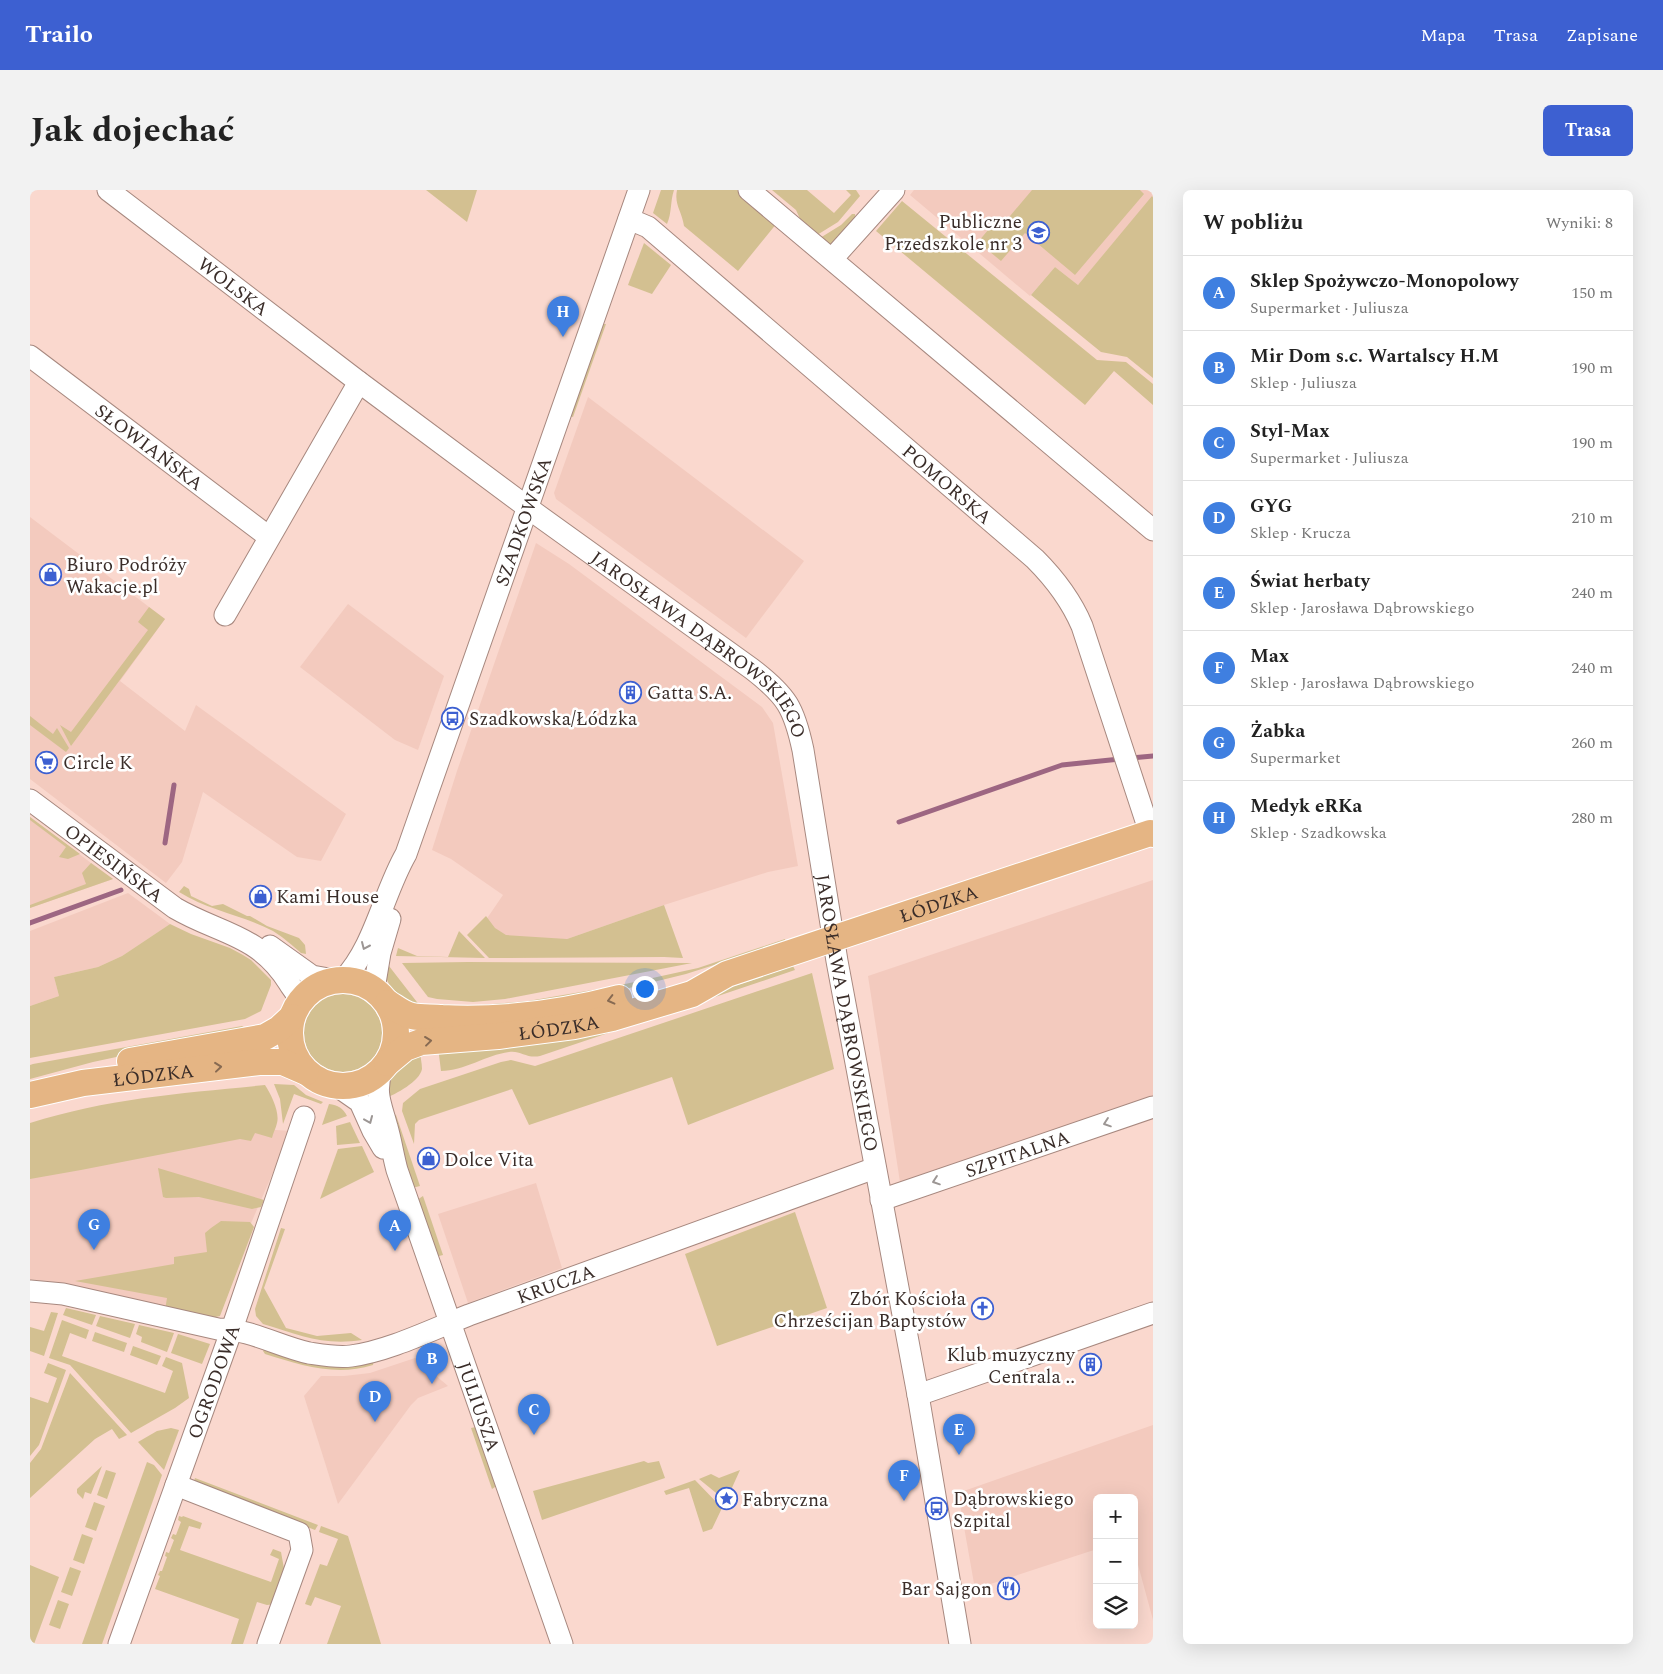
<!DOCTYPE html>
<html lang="pl">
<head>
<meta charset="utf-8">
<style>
	:root { --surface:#fff; --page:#f2f2f2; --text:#222; --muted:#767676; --line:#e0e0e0; --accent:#3d60d1 }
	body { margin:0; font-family:Spectral,serif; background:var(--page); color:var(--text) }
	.controls { position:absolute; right:15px; bottom:15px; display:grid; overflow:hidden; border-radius:8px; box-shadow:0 5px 20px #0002 }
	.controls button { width:45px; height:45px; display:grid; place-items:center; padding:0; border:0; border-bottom:1px solid var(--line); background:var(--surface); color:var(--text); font:25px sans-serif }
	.you { position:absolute; left:614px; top:798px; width:18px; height:18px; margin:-12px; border:4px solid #fff; border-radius:50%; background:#1a73e8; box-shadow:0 0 0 8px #1a73e833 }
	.badge { display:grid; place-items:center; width:32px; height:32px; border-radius:50%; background:var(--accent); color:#fff; font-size:16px; font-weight:700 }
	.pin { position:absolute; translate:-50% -41px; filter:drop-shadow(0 1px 2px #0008) }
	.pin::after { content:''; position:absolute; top:26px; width:18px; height:15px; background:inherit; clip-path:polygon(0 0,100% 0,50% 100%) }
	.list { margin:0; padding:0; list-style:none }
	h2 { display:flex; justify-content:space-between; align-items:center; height:65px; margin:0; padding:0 20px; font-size:21px }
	h2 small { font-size:16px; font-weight:400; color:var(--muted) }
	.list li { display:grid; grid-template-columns:32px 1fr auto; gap:15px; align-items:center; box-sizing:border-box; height:75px; padding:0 20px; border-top:1px solid var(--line) }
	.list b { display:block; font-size:19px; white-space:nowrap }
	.list p { margin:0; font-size:16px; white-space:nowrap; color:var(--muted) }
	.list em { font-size:16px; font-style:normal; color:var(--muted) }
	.icon { flex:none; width:28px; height:28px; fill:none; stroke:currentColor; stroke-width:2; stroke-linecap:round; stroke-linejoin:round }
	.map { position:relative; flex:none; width:1123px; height:1454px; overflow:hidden; border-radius:8px }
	header { display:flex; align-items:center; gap:30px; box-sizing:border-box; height:70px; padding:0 25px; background:var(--accent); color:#fff }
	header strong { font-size:24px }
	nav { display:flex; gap:28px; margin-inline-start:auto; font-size:18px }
	.intro { display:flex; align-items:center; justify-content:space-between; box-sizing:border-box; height:120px; padding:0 30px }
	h1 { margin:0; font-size:35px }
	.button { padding:12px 22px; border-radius:8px; background:var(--accent); color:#fff; font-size:18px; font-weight:700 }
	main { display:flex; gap:30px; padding:0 30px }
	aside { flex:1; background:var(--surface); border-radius:8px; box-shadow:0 5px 20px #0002 }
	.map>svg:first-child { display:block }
	.built { fill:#f3cabe }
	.green { fill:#d3c091 }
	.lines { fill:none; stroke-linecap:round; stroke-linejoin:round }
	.stream { stroke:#9d6682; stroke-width:5 }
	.minor-casing { stroke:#a7887f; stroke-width:23 }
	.major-casing { stroke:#fff; stroke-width:28 }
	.minor { stroke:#fff; stroke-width:21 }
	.major { stroke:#e5b584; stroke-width:26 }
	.oneway { stroke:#9c9694 }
	.oneway2 { stroke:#876a52 }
	.labels { text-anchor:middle; stroke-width:5; stroke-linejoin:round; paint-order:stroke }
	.poi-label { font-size:19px; fill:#3a2d29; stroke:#fff; text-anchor:start }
	.street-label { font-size:19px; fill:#3a2d29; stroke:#fff }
</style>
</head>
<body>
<header>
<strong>Trailo</strong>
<nav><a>Mapa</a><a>Trasa</a><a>Zapisane</a></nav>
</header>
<div class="intro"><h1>Jak dojechać</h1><a class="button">Trasa</a></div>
<main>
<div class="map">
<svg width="1123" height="1454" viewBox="0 0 1123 1454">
	<rect width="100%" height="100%" fill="#fad8ce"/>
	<g class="built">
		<polygon points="884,0 1123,0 1123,6 1048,95 1025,77 1000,106 880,5"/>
		<polygon points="558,207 774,371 716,448 526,309 524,303"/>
		<polygon points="0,327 135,429 90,491 155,541 166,515 316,624 291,671 267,667 173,602 152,672 136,693 0,589"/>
		<polygon points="506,353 539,374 732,517 743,533 768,676 738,682 634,715 537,749 453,753 449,740 473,705 421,669 402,660 427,581"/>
		<polygon points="318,414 414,486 388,560 365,550 270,477"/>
		<polygon points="0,627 61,673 83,689 0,718"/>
		<polygon points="1123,690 1123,907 870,992 838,786"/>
		<polygon points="98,703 140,734 92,766 68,777 24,787 29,806 0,816 0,741"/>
		<polygon points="232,939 261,941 182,1123 0,1094 0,986"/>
		<polygon points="506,993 532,1078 438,1113 408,1024"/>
		<polygon points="385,1168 418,1196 388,1208 381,1215 308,1314 274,1206 291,1186 314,1186 340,1183"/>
		<polygon points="1123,1235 1123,1430 1104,1360 1104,1308 1067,1308 1067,1359 945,1399 928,1303"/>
	</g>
	<g class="green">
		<polygon points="396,0 447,0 437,32"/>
		<path d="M631,0H644C640,12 642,23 637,34L623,23Z"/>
		<path d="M647,0H707L747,33L708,81L654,36C652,21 644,15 647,0Z"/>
		<polygon points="742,0 777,0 804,23 821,5 816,0 826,0 830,6 808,32 787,45 771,31 766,20"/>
		<polygon points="1002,0 1110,0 1114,4 1045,85 995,43 971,71 948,52 969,27 975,32"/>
		<polygon points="1122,6 1123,7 1123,188 1097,167 1071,162 1001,105 1025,77 1048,95"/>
		<polygon points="872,11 1067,170 1096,172 1123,194 1123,215 1084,181 1055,215 846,41"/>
		<polygon points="822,24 825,24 826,37 807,53 799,55 790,48 811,35"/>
		<polygon points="614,53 641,75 622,104 598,95"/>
		<polygon points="574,134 576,134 543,227 539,226 571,135"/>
		<polygon points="119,417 135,429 41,556 30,535 41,542 118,440 108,432"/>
		<polygon points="0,526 23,544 27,538 39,558 36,562 0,535"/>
		<polygon points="0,627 50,664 38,669 29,667 36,657 0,630"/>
		<polygon points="61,673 83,689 0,718 0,715 56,694 52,683"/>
		<path d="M154,696L159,699L161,706L182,716L193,714L217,726H220L237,736L269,748L275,755L276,764L271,763C263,756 253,747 243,741C213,725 179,721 149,702Z"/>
		<polygon points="634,715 653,768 634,767 459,768 437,745 456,726 465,738 476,745 537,749"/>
		<polygon points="140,734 161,744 200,758 213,765 221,770 241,790 241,795 231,821 215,829 0,868 0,816 29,806 24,787 68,777 92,766"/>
		<polygon points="429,741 455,768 366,766 368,758 387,766 418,767"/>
		<polygon points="755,749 756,752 656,784 583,802 534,811 406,819 409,814 440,816 498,811 586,796 668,778"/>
		<polygon points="438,772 662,773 475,809 443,812 407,809 398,807 372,773"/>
		<path d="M354,775L359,776L390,816V818C369,806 356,801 354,775Z"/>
		<path d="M763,776L765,780L510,866C497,869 490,860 479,862C456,865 434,881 411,881L408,857L476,852L495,856L551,846L596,833Z"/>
		<polygon points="782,783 804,879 658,935 642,887 499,935 482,899 389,930 385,934 384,954 372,921 373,913 390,899 471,872 481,870 505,876"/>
		<circle cx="313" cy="843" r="39"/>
		<polygon points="212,836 217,839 63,872 0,889 0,875 3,874"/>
		<path d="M390,859C390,866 392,873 392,879C390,891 365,905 355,908L356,894L374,868Z"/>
		<polygon points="244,894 264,895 276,905 293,912 291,914 264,904 253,934 250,909"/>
		<path d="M235,895C241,904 250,922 247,933C246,938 243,943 242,948L225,943L221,951L210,949L51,980L0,989V933C78,908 155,903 235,895Z"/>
		<path d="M299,914C308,915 313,918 317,926L292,935Z"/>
		<polygon points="361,923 366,925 390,996 386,997 382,997"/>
		<polygon points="320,932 330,953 307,955 306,936"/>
		<polygon points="332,956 344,982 290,1009 308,959"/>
		<polygon points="128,978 234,1010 231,1017 222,1019 169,1007 136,1008 133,1007"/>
		<polygon points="393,1006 413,1065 409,1066 406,1064 387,1010"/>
		<polygon points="765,1022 797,1118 687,1156 655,1064"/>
		<polygon points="191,1031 220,1032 224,1037 190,1126 181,1128 135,1120 137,1108 45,1091 144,1074 144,1067 177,1062 175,1043 181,1038"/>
		<path d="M251,1038L255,1039L234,1098L256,1138L287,1146L321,1143L332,1150C293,1156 270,1145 233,1134L226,1126L225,1119Z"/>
		<polygon points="36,1118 66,1125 62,1135 33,1125"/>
		<polygon points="21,1122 28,1123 14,1166 0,1161 0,1137 14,1141"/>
		<polygon points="70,1126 105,1134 100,1148 66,1136"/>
		<polygon points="32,1130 59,1140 56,1149 40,1143 32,1166 135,1203 143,1181 132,1176 136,1167 152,1173 159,1208 145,1218 101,1243 40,1175 19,1168"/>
		<polygon points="109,1135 144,1143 137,1162 111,1152 112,1147 106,1144"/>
		<polygon points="65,1142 97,1153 94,1162 62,1151"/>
		<polygon points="148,1144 180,1154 172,1174 141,1163"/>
		<polygon points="103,1156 131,1166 127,1175 100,1165"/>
		<path d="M235,1158L344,1169L343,1175C305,1187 271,1175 235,1164L233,1161Z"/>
		<polygon points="18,1173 36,1180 9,1255 0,1266 0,1207 18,1213 27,1188 14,1183"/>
		<polygon points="40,1183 97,1245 89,1249 82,1239 65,1249 0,1308 0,1273 11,1259"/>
		<polygon points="446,1237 468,1295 462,1299 441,1238"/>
		<polygon points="141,1238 149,1240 134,1280 108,1252 127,1241"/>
		<polygon points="614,1271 618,1273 629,1271 635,1288 512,1330 503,1301"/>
		<polygon points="117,1272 124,1275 132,1285 72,1454 52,1454"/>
		<polygon points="72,1276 61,1304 55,1302 53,1309 47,1303 47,1299"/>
		<polygon points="76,1280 86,1283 77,1309 67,1305"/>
		<polygon points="710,1280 696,1311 669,1289 681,1284 689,1288"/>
		<polygon points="165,1288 288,1335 285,1340 169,1295 164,1291"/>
		<polygon points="665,1290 692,1318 682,1339 673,1342 659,1298 636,1305 634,1301"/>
		<polygon points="64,1312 75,1316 66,1341 55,1337"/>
		<polygon points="149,1326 152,1327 153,1326 172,1333 170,1339 159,1336 150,1360 241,1392 249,1369 240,1365 243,1359 251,1362 255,1384 246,1414 237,1415 227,1412 213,1454 201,1454 209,1429 125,1399 130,1386 128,1385 130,1381 132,1381 137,1367 135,1366 136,1362 139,1363 144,1350 141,1348 143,1344 146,1345 151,1332 148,1330"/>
		<polygon points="291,1336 318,1346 351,1454 297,1454 311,1416 285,1407 281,1416 275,1414 290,1374 297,1376 308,1349 289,1342"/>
		<polygon points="52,1344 63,1348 54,1374 43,1370"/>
		<polygon points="0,1375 29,1387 4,1454 0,1454"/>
		<polygon points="40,1377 51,1381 42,1406 31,1402"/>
		<polygon points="28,1410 39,1414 30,1439 19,1435"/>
	</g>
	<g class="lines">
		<g class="stream">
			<polyline points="1101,568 1123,566"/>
			<polyline points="869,632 1032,575 1090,569"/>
			<polyline points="135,653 144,595"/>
			<polyline points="0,733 91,700"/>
		</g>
		<defs>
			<g id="minor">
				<path id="s1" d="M78,0L329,192L505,323L722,479C757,506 764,518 773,560L807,771L888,1205L930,1454"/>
				<polyline points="719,0 1123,340"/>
				<path id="s2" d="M599,29L618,37L625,43L1005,369C1025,389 1041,410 1052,436L1120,643"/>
				<polyline points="802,69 864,0"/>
				<path id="s3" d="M0,166L239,347"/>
				<polyline points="195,425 329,192"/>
				<path id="s4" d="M0,610L145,718C189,744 229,744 259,793C263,800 269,805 270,813"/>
				<polyline points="240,756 282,786 304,790"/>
				<path id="s5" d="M313,790C345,756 353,704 376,664L609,0"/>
				<polyline points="344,799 350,763 360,729"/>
				<path id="s6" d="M352,879C344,903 351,914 357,937C361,951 363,965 367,980L532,1454"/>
				<polyline points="307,896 330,912 343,941 353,958"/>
				<path id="s7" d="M851,1010L1123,917"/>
				<path id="s8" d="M0,1101L33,1104L188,1139C220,1139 248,1156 279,1163C292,1165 308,1168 321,1166C359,1161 403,1139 439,1125L845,978"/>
				<polyline points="888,1205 1123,1123"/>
				<polyline points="146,1295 269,1343 272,1360 238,1454"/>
				<path id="s9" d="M89,1454L202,1139L274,927"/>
			</g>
			<g id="major">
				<circle cx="313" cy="843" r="53"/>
				<path d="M358,813C366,818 373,824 382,826C391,828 402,827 412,828C471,831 532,823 589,808"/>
				<polyline points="100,871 235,847 249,839 262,827"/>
				<path id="s10" d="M357,873L375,858L391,852L468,846L544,836L582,828L662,804L697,784L1120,643L1123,644"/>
				<path id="s11" d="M0,905L53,893L229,872H253L276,882"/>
			</g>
		</defs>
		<use href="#minor" class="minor-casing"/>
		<use href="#major" class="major-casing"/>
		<use href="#minor" class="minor"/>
		<use href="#major" class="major"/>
	</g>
	<defs><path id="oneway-chevron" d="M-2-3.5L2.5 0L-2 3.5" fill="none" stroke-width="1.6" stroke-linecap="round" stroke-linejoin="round" transform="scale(1.25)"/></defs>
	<g class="oneway">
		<use href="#oneway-chevron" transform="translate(335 756) rotate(114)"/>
		<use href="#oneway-chevron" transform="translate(339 930) rotate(67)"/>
		<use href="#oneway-chevron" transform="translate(1077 933) rotate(161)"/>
		<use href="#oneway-chevron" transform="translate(906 991) rotate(161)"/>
	</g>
	<g class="oneway2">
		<use href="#oneway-chevron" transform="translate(581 810) rotate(166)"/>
		<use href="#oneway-chevron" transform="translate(398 851) rotate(-7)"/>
		<use href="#oneway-chevron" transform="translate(188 877) rotate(-6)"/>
	</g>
	<defs>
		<symbol id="school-ring" viewBox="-11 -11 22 22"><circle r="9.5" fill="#fff" stroke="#3d60d1" stroke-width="1.5"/><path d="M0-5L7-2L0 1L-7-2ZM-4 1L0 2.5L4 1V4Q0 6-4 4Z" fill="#3d60d1"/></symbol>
		<symbol id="shop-ring" viewBox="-11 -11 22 22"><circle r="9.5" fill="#fff" stroke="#3d60d1" stroke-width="1.5"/><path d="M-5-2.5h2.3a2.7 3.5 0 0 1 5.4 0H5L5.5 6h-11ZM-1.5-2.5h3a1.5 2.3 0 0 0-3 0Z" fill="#3d60d1"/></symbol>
		<symbol id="building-ring" viewBox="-11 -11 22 22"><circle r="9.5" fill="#fff" stroke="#3d60d1" stroke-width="1.5"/><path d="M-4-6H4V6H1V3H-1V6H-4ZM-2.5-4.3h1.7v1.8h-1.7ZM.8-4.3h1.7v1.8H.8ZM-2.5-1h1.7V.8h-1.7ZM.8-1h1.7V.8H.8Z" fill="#3d60d1"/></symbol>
		<symbol id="bus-ring" viewBox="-11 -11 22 22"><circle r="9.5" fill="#fff" stroke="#3d60d1" stroke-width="1.5"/><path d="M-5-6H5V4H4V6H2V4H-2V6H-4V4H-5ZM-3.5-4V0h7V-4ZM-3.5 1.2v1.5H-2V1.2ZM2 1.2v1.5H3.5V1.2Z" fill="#3d60d1"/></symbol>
		<symbol id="supermarket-ring" viewBox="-11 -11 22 22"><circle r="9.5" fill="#fff" stroke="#3d60d1" stroke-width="1.5"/><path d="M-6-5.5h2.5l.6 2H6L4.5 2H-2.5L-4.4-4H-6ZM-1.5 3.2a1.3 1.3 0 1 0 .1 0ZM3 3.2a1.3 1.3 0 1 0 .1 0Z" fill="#3d60d1"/></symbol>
		<symbol id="church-ring" viewBox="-11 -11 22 22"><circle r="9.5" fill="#fff" stroke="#3d60d1" stroke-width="1.5"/><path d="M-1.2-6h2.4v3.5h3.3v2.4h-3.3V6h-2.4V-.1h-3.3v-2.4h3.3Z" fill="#3d60d1"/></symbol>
		<symbol id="sight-ring" viewBox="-11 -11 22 22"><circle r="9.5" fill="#fff" stroke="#3d60d1" stroke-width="1.5"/><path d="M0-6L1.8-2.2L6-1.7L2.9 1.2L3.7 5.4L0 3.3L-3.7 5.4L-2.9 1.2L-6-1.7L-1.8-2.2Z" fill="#3d60d1"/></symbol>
		<symbol id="restaurant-ring" viewBox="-11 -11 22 22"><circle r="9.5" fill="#fff" stroke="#3d60d1" stroke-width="1.5"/><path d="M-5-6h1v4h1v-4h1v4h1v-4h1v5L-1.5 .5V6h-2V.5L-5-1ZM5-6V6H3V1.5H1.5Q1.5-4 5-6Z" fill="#3d60d1"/></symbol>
	</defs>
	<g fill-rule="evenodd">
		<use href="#school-ring" x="996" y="30" width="25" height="25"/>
		<use href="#shop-ring" x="8" y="372" width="25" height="25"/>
		<use href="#building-ring" x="588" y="490" width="25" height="25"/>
		<use href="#bus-ring" x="410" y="516" width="25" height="25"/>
		<use href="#supermarket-ring" x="4" y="560" width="25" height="25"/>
		<use href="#shop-ring" x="218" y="694" width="25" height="25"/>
		<use href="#shop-ring" x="386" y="956" width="25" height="25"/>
		<use href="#church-ring" x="940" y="1106" width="25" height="25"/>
		<use href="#building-ring" x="1048" y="1162" width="25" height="25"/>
		<use href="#sight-ring" x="684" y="1296" width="25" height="25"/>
		<use href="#bus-ring" x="894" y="1306" width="25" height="25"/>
		<use href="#restaurant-ring" x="966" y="1386" width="25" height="25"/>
	</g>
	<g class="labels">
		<g class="poi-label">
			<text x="992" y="38" text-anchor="end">Publiczne<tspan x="992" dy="22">Przedszkole nr 3</tspan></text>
			<text x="36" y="381">Biuro Podróży<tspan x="36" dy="22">Wakacje.pl</tspan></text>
			<text x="617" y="509">Gatta S.A.</text>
			<text x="439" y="535">Szadkowska/Łódzka</text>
			<text x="33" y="579">Circle K</text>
			<text x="246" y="713">Kami House</text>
			<text x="414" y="976">Dolce Vita</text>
			<text x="936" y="1115" text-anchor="end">Zbór Kościoła<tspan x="936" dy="22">Chrześcijan Baptystów</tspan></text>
			<text x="1045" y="1171" text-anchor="end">Klub muzyczny<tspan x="1045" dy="22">Centrala ..</tspan></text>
			<text x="923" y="1315">Dąbrowskiego<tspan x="923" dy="22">Szpital</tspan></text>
			<text x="712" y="1316">Fabryczna</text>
			<text x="962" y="1405" text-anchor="end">Bar Sajgon</text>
		</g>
		<g class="street-label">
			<text dy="7" stroke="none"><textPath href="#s1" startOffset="158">WOLSKA</textPath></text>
			<text dy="7" stroke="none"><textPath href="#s3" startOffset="150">SŁOWIAŃSKA</textPath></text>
			<text dy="7" stroke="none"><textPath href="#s2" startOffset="415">POMORSKA</textPath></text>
			<text dy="7" stroke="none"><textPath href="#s5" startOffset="494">SZADKOWSKA</textPath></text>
			<text dy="7" stroke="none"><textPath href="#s1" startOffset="748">JAROSŁAWA DĄBROWSKIEGO</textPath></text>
			<text dy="7" stroke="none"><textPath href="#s4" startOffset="105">OPIESIŃSKA</textPath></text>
			<text dy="7" stroke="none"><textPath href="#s10" startOffset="580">ŁÓDZKA</textPath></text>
			<text dy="7" stroke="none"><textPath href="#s1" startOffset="1168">JAROSŁAWA DĄBROWSKIEGO</textPath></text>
			<text dy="7" stroke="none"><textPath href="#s10" startOffset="179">ŁÓDZKA</textPath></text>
			<text dy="7" stroke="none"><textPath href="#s11" startOffset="125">ŁÓDZKA</textPath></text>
			<text dy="7" stroke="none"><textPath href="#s7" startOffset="144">SZPITALNA</textPath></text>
			<text dy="7" stroke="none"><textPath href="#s8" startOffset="546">KRUCZA</textPath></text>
			<text dy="7" stroke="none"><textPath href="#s9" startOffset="279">OGRODOWA</textPath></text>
			<text dy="7" stroke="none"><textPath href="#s6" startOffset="354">JULIUSZA</textPath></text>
		</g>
	</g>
</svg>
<div class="controls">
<button>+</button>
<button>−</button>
<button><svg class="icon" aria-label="layers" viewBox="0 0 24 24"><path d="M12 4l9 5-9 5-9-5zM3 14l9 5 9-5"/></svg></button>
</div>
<div class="you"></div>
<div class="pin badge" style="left:365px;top:1061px;background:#3f7fe0">A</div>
<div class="pin badge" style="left:402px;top:1194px;background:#3f7fe0">B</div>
<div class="pin badge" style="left:504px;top:1245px;background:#3f7fe0">C</div>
<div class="pin badge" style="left:345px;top:1232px;background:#3f7fe0">D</div>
<div class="pin badge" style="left:929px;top:1265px;background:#3f7fe0">E</div>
<div class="pin badge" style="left:874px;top:1311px;background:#3f7fe0">F</div>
<div class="pin badge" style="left:64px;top:1060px;background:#3f7fe0">G</div>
<div class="pin badge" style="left:533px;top:147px;background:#3f7fe0">H</div>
</div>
<aside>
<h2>W pobliżu<small>Wyniki: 8</small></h2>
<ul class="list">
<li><span class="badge" style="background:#3f7fe0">A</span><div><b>Sklep Spożywczo-Monopolowy</b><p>Supermarket · Juliusza</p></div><em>150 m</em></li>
<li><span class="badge" style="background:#3f7fe0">B</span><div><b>Mir Dom s.c. Wartalscy H.M</b><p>Sklep · Juliusza</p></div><em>190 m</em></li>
<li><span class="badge" style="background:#3f7fe0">C</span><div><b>Styl-Max</b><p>Supermarket · Juliusza</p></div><em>190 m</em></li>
<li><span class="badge" style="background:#3f7fe0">D</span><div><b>GYG</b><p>Sklep · Krucza</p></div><em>210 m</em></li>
<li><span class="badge" style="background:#3f7fe0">E</span><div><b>Świat herbaty</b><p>Sklep · Jarosława Dąbrowskiego</p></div><em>240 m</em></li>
<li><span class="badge" style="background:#3f7fe0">F</span><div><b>Max</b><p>Sklep · Jarosława Dąbrowskiego</p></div><em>240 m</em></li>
<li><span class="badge" style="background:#3f7fe0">G</span><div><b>Żabka</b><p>Supermarket</p></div><em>260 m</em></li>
<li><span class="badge" style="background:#3f7fe0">H</span><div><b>Medyk eRKa</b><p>Sklep · Szadkowska</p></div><em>280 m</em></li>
</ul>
</aside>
</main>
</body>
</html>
